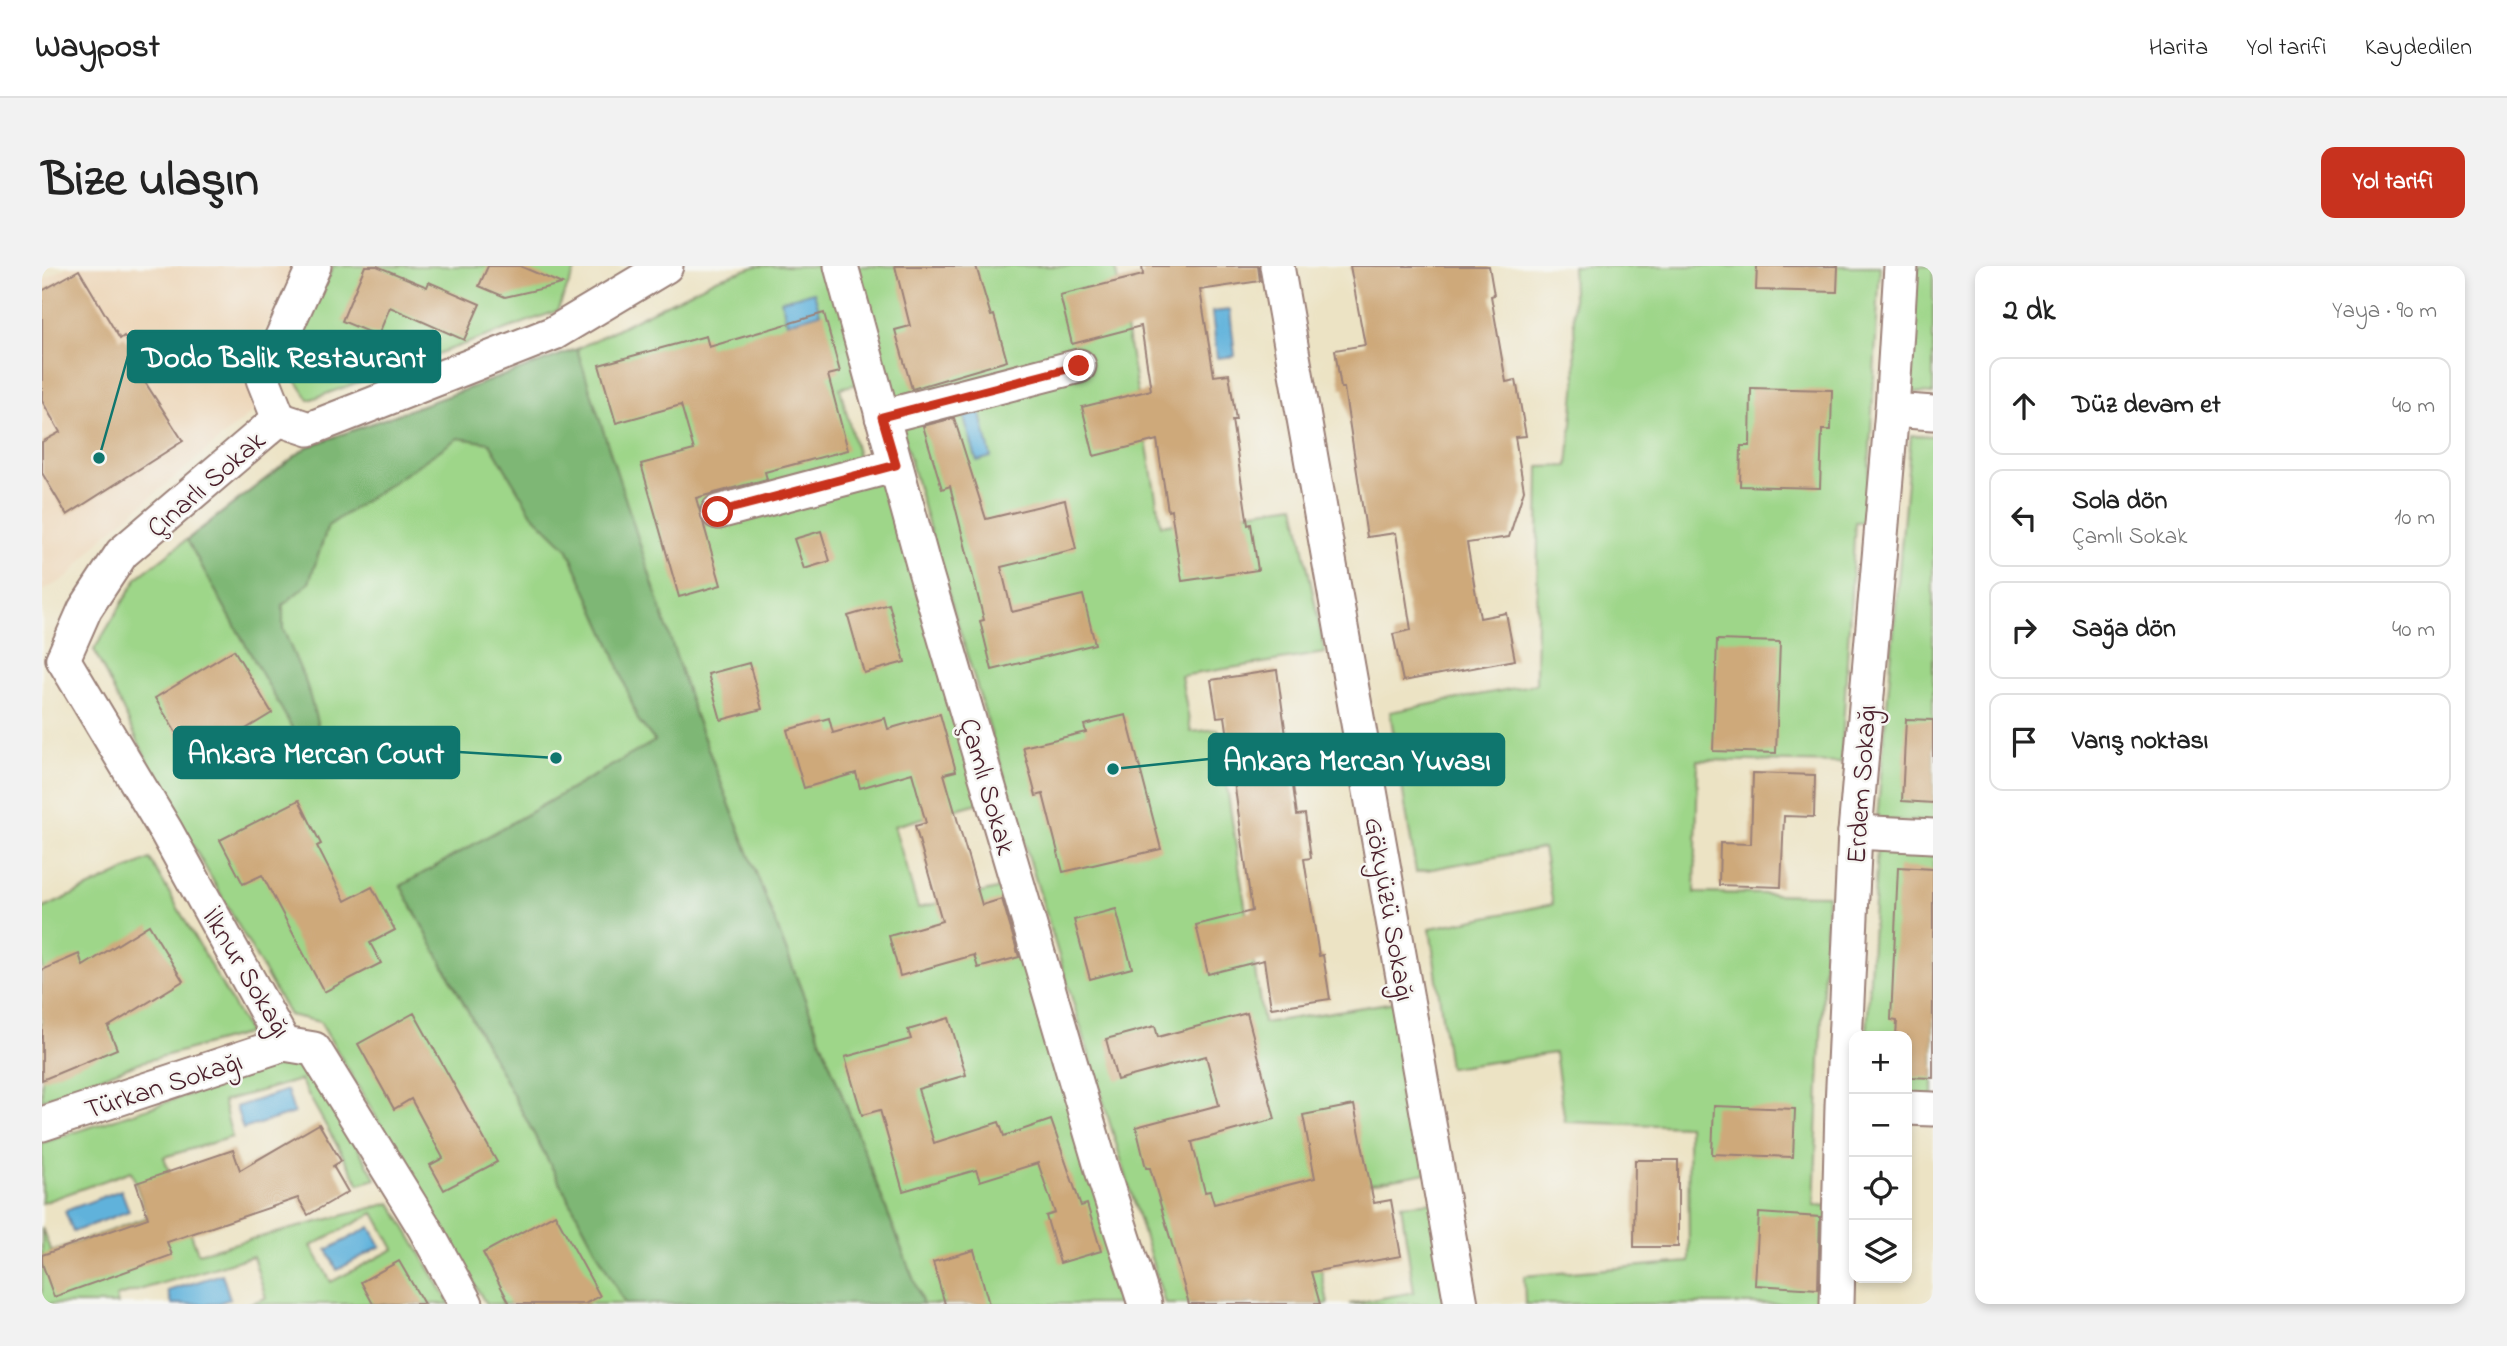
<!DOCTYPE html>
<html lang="tr">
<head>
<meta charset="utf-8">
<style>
	:root { --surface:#fff; --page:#f2f2f2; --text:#222; --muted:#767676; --line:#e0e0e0; --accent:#c8321e }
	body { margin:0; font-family:"Indie Flower",sans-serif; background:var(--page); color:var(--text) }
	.controls { position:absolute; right:21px; bottom:21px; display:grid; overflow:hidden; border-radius:14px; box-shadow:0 4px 10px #0003 }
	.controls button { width:63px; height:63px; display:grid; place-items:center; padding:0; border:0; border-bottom:2px solid var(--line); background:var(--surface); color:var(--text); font:35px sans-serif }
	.stop { position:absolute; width:21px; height:21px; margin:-16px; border:5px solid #c8321e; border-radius:50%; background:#fff }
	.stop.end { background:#c8321e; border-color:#fff; box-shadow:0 2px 7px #0008 }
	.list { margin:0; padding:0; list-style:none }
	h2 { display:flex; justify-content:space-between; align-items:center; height:91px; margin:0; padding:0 28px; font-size:30px }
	h2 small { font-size:23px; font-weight:400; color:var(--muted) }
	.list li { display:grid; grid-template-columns:46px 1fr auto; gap:21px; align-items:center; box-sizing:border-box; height:98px; margin:0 14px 14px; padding:0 14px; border:2px solid var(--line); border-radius:14px }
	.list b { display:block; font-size:26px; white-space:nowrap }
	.list p { margin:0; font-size:23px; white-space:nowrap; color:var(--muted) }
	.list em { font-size:23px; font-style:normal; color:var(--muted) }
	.icon { flex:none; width:38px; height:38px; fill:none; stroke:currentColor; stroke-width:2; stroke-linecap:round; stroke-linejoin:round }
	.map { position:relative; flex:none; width:1891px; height:1038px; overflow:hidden; border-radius:14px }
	header { display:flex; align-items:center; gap:42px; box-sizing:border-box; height:98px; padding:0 35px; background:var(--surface); border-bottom:2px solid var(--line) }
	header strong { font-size:33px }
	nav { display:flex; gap:38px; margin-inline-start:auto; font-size:24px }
	.intro { display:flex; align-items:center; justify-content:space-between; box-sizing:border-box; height:168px; padding:0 42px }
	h1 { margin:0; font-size:49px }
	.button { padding:18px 32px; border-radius:14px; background:var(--accent); color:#fff; font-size:24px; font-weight:700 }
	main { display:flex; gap:42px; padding:0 42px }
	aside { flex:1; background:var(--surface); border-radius:14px; box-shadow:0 4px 10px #0003 }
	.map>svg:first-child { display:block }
	.built { fill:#edd7ba }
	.green { fill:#9ed689; stroke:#747a5a; stroke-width:2; fill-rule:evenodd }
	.forest { fill:#7eb775; stroke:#646b50; stroke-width:2 }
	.water { fill:#60b2db; stroke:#556883; stroke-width:2 }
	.building { fill:#cea97a }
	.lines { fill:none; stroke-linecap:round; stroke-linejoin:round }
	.minor-casing { stroke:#9b8178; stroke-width:37 }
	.minor { stroke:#fff; stroke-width:33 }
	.route { stroke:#c8321e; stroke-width:9 }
	.labels { text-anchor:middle; stroke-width:5; stroke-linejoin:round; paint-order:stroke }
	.street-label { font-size:28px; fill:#4a1f2b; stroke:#f6f6f2 }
	.leader { fill:none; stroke:#0f766e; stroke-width:2.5 }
	.callout-dot { fill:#0f766e; stroke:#f6f6f2; stroke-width:2.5 }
	.callout { fill:#0f766e; stroke:#0f766e; stroke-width:2.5 }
	.callout-label { font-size:30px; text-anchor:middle; font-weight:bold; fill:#fff }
</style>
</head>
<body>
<header>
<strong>Waypost</strong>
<nav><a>Harita</a><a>Yol tarifi</a><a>Kaydedilen</a></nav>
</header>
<div class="intro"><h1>Bize ulaşın</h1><a class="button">Yol tarifi</a></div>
<main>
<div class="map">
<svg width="1891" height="1038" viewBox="0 0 1891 1038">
	<rect width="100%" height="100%" fill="#f6f6f2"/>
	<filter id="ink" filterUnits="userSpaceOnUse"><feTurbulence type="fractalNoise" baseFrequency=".0143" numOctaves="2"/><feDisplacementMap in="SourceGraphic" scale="14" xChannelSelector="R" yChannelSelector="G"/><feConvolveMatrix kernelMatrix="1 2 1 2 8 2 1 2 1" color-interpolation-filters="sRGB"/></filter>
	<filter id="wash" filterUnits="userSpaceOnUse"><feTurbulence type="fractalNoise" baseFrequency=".00686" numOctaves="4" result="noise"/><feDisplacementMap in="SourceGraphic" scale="28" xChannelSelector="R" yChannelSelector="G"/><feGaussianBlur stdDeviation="1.57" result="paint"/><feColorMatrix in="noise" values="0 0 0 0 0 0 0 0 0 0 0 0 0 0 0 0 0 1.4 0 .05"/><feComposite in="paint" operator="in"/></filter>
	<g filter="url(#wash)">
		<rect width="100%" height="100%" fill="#ece3c4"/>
		<polygon class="built" points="27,0 253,0 203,107 214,143 60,272 25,312 0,325 0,15"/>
		<g class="green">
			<polygon points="291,0 535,0 515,45 267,134 246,102"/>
			<polygon points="715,0 790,0 820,117 798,122 819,202 654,247 658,260 842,209 940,536 852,560 876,642 963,621 1091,1038 881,1038 654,452 359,620 583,1038 444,1038 278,756 247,749 120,525 52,384 96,311 265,181 535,83 674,13"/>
			<polygon points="814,0 1073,0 1119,259 1253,239 1283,387 1139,410 1149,466 1176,463 1221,757 1353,736 1385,907 1264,929 1286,1038 1123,1038 896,293"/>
			<polygon points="1530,0 1838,0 1824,256 1813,256 1799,497 1656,494 1653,627 1785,629 1772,939 1790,940 1786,1038 1483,1038 1482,1010 1647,996 1646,860 1523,856 1513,787 1407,802 1388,662 1511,638 1501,582 1374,606 1348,446 1494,418 1497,201 1526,200 1534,113"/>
			<polygon points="1875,0 1891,0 1891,128 1866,126"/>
			<polygon points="1869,169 1891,170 1891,556 1835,554"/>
			<polygon points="1835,582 1891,584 1891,833 1865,832 1865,770 1812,770 1812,767 1825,767"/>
			<polygon points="108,593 207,767 96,797 0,834 0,643"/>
			<path d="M262,791L334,913L317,918L258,814L181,835L190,871L122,891L156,987L349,937L408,1038H206L224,1032L211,990L74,1031L76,1038H0V962L9,986L106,951L89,905L0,937V877ZM332,947L352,983L289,1016L269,980Z"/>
			<polygon points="1392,936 1410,1038 1307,1038 1372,1026 1359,939"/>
		</g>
		<polygon class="forest" points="535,83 654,452 881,1038 583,1038 359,620 613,475 596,454 569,380 525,282 490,248 448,177 416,172 286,260 267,317 241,339 241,363 264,417 279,470 263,485 145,274 265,181"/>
		<g class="water">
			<polygon points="772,26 778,47 745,57 739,34"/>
			<polygon points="1188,44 1193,90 1175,92 1170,46"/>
			<polygon points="937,140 949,191 935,195 920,145"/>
			<polygon points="245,824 252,847 201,863 194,841"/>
			<polygon points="79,924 87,945 31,966 23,945"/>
			<polygon points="328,961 339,980 295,1004 285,984"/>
			<polygon points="180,1008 188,1033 174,1038 130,1038 126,1025"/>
		</g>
		<g id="blocks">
			<g class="building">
				<polygon points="323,0 335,0 385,21 387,16 438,38 422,74 348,41 336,70 300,55"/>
				<polygon points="446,0 478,0 520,18 463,31 437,20"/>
				<polygon points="853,0 934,0 949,50 952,49 965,95 870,123 853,64 868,60"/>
				<polygon points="1100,0 1216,0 1218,15 1158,24 1172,110 1187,108 1194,154 1190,154 1206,259 1209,258 1216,304 1140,315 1129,244 1126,245 1115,174 1052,190 1040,141 1109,124 1099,60 1030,78 1018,29 1101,9"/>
				<polygon points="1308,0 1447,0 1452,29 1449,30 1464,116 1474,114 1484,170 1473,171 1482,224 1467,271 1425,277 1438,352 1464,347 1473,394 1361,415 1351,368 1369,364 1354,267 1325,271 1302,122 1299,122 1293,84 1323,79"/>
				<polygon points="1715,0 1796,0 1795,26 1714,24"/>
				<polygon points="37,4 78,73 82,70 108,113 103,116 141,175 25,249 0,207 0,176 18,166 0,135 0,25"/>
				<polygon points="782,47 798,106 786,109 806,184 723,206 725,213 654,232 679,319 637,331 599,198 652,184 639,139 574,157 557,99 664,70 667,81"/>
				<polygon points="1709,122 1790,124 1789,164 1780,164 1778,222 1698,220 1699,180 1708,180"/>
				<polygon points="912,152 944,253 1023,234 1034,283 959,301 970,346 1041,329 1053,378 950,404 938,355 942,354 908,220 900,223 881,160"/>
				<polygon points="779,265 788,295 762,303 752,273"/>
				<polygon points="847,338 863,396 822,407 806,350"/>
				<polygon points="1675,374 1738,376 1734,487 1671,485"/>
				<polygon points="192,384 230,447 151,495 113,432"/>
				<polygon points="707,397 720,443 679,454 666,408"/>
				<polygon points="1235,404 1255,549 1263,548 1269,592 1262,593 1277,690 1281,689 1288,733 1229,742 1222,694 1166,708 1154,659 1210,645 1183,450 1175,451 1169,414"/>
				<polygon points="898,448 914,505 902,508 940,639 960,633 977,691 936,702 932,689 858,710 847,670 900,655 873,560 884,557 870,507 818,522 814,507 762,522 745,464 787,452 791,467 843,452 846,463"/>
				<polygon points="1084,449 1119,583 1021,606 1001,528 994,530 981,481 1044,466 1042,459"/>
				<polygon points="1864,453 1891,454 1891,537 1860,535"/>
				<polygon points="1711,507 1773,509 1772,551 1742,550 1739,621 1677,619 1678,577 1709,578"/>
				<polygon points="257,534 279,578 275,580 303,635 330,621 353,664 328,677 339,697 282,726 220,609 201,618 178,574"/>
				<polygon points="1856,601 1891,603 1891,812 1865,811 1865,770 1854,770 1855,755 1849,754"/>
				<polygon points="1074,643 1090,702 1048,713 1032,654"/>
				<polygon points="107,659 141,715 66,761 75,783 0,814 0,704 37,688 41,700"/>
				<polygon points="372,747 455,896 402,924 388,899 401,892 369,833 352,843 316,778"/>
				<polygon points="1205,747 1233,853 1150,876 1163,926 1168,925 1172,938 1273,912 1261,849 1312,839 1332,937 1349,934 1359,990 1269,1006 1278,1038 1147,1038 1108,902 1104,902 1094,861 1177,839 1164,790 1075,814 1064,773 1113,760 1116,771"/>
				<polygon points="907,752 924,809 876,823 892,877 957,856 962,870 1009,854 1039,940 1045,938 1059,985 1018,997 1004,950 1013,947 996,897 938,915 934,904 861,925 838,844 820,849 803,791 869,773 866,764"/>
				<polygon points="1672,840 1753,843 1751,891 1670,888"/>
				<polygon points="277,858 299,895 291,900 306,926 266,949 256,932 125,976 130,989 12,1031 0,997 0,989 106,952 94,917 191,884 198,904"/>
				<polygon points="1593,894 1636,894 1636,981 1592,981"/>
				<polygon points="1717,947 1778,951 1776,1023 1713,1019"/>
				<polygon points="513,948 558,1030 543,1038 468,1038 441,987"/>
				<polygon points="932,984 947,1038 903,1038 891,996"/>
				<polygon points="357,995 382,1038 331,1038 319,1016"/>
			</g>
		</g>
	</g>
	<g filter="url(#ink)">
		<use href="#blocks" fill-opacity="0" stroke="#9b8178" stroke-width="2"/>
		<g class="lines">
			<defs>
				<g id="minor">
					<polyline points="799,0 881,298 1063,914 1103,1038"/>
					<polyline points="1235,0 1419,1038"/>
					<polyline points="1850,144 1891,147"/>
					<polyline points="840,151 1037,100"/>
					<polyline points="237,153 221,113 272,0"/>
					<polyline points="676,246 854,199"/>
					<polyline points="21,393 124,565 242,778 272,783 382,961 424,1038"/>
					<polyline points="21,393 43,343 80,287 237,153 267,163 512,67 624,0"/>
					<polyline points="1813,566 1891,570"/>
					<polyline points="1865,842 1891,843"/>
					<polyline points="0,858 242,778"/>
					<polyline points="1795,1038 1800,840 1813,566 1850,144 1859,0"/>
				</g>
			</defs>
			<use href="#minor" class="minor-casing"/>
			<use href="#minor" class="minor"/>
		</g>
	</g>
	<g class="lines" filter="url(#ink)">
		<polyline class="route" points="676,246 854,199 840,151 1037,100"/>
	</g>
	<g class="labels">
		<g class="street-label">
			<text transform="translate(163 217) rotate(-41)" y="10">Çınarlı Sokak</text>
			<text transform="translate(1818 518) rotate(-86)" y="10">Erdem Sokağı</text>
			<text transform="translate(947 520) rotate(74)" y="10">Çamlı Sokak</text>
			<text transform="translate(1349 643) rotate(80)" y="10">Gökyüzü Sokağı</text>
			<text transform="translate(206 706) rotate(59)" y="10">İlknur Sokağı</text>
			<text transform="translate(121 818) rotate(-18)" y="10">Türkan Sokağı</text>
		</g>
	</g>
	<path class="leader" d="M57 192L86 90M514 492L417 486M1071 503L1167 493"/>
	<g class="callout-dot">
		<circle cx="57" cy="192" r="7"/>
		<circle cx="514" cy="492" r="7"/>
		<circle cx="1071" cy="503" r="7"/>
	</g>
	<g class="callout">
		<rect x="86" y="65" width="312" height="51" rx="7"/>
		<rect x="132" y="461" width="285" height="51" rx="7"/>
		<rect x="1167" y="468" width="295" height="51" rx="7"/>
	</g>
	<g class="callout-label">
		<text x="242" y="101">Dodo Balik Restaurant</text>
		<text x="274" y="497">Ankara Mercan Court</text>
		<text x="1315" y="504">Ankara Mercan Yuvası</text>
	</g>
</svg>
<div class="controls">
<button>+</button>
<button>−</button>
<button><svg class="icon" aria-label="locate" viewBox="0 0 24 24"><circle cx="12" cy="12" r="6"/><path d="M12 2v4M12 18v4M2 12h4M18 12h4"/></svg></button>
<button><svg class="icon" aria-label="layers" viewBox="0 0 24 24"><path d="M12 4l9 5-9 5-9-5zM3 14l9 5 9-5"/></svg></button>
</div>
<div class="stop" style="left:676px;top:246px"></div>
<div class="stop end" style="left:1037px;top:100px"></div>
</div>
<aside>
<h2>2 dk<small>Yaya · 90 m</small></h2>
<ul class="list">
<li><svg class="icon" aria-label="ahead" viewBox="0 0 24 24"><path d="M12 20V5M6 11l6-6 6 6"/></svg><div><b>Düz devam et</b></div><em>40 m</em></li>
<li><svg class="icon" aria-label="left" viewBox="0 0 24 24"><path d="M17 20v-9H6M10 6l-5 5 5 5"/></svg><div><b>Sola dön</b><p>Çamlı Sokak</p></div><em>10 m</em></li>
<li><svg class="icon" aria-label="right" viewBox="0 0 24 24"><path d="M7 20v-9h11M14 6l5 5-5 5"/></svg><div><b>Sağa dön</b></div><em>40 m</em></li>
<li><svg class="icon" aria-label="arrive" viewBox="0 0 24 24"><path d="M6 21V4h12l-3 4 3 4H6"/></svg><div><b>Varış noktası</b></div></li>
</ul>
</aside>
</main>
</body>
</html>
